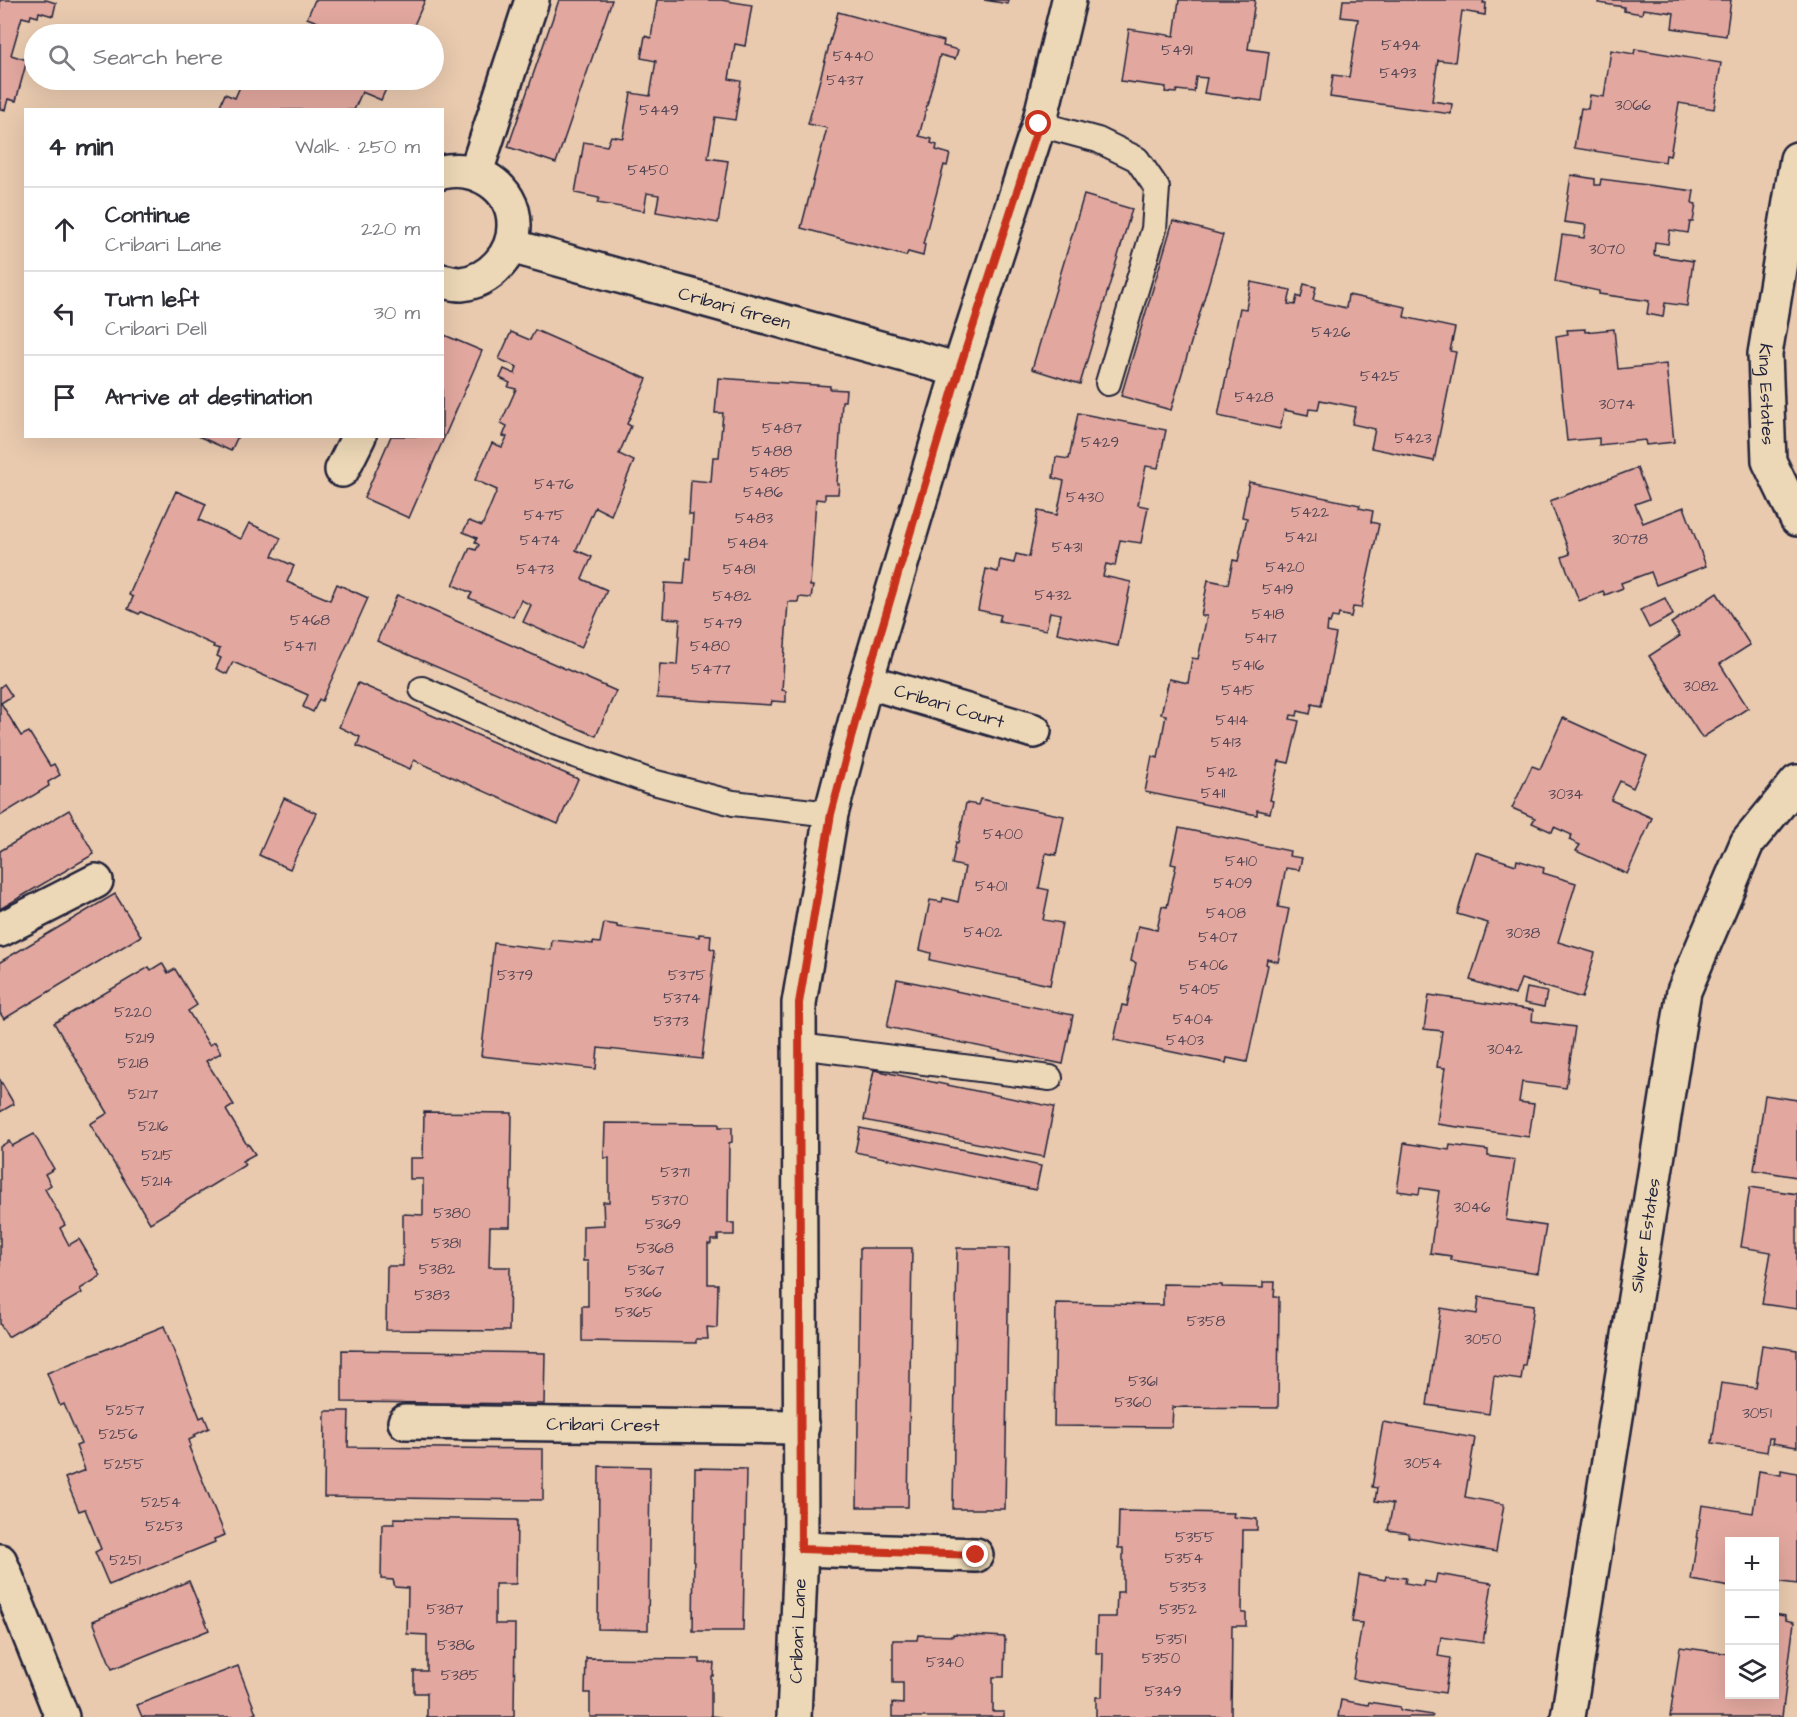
<!DOCTYPE html>
<html lang="en">
<head>
<meta charset="utf-8">
<style>
	:root { --surface:#fff; --page:#f2f2f3; --text:#2b2b33; --muted:#7c7c81; --line:#e1e1e2 }
	body { margin:0; font-family:"Architects Daughter",sans-serif; background:var(--page); color:var(--text) }
	.controls { position:absolute; right:18px; bottom:18px; display:grid; overflow:hidden; border-radius:0px; box-shadow:0 6px 24px #0002 }
	.controls button { width:54px; height:54px; display:grid; place-items:center; padding:0; border:0; border-bottom:2px solid var(--line); background:var(--surface); color:var(--text); font:30px sans-serif }
	.stop { position:absolute; width:18px; height:18px; margin:-14px; border:4px solid #c8321e; border-radius:50%; background:#fff }
	.stop.end { background:#c8321e; border-color:#fff; box-shadow:0 2px 6px #0008 }
	.list { margin:0; padding:0; list-style:none }
	h2 { display:flex; justify-content:space-between; align-items:center; height:78px; margin:0; padding:0 24px; font-size:26px }
	h2 small { font-size:20px; font-weight:400; color:var(--muted) }
	.list li { display:grid; grid-template-columns:39px 1fr auto; gap:18px; align-items:center; box-sizing:border-box; height:84px; padding:0 24px; border-top:2px solid var(--line) }
	.list b { display:block; font-size:22px; white-space:nowrap }
	.list p { margin:0; font-size:20px; white-space:nowrap; color:var(--muted) }
	.list em { font-size:20px; font-style:normal; color:var(--muted) }
	.icon { flex:none; width:33px; height:33px; fill:none; stroke:currentColor; stroke-width:2; stroke-linecap:round; stroke-linejoin:round }
	.map { position:relative; flex:none; width:1797px; height:1717px; overflow:hidden }
	.search { position:absolute; background:var(--surface); box-shadow:0 6px 24px #0002; left:24px; top:24px; width:420px; height:66px; display:flex; align-items:center; gap:15px; box-sizing:border-box; padding:0 21px; border-radius:33px; color:var(--muted); font-size:22px }
	.panel { position:absolute; background:var(--surface); box-shadow:0 6px 24px #0002; left:24px; top:108px; width:420px; height:330px; border-radius:0px }
	.map>svg:first-child { display:block }
	.building { fill:#e2a89f; stroke:#22223b; stroke-width:1.5 }
	.lines { fill:none; stroke-linecap:round; stroke-linejoin:round }
	.lane-casing { stroke:#22223b; stroke-width:28 }
	.street-casing { stroke:#22223b; stroke-width:38 }
	.lane { stroke:#ecd8b6; stroke-width:24 }
	.street { stroke:#ecd8b6; stroke-width:33 }
	.route { stroke:#c8321e; stroke-width:8 }
	.labels { text-anchor:middle; stroke-width:4.5; stroke-linejoin:round; paint-order:stroke }
	.number-label { font-size:15px; fill:#524454 }
	.street-label { font-size:18px; fill:#22223b; stroke:#ecd8b6 }
</style>
</head>
<body>
<div class="map">
<svg width="1797" height="1717" viewBox="0 0 1797 1717">
	<rect width="100%" height="100%" fill="#e9caaf"/>
	<filter id="ink" filterUnits="userSpaceOnUse"><feTurbulence type="fractalNoise" baseFrequency=".0167" numOctaves="2"/><feDisplacementMap in="SourceGraphic" scale="12" xChannelSelector="R" yChannelSelector="G"/><feConvolveMatrix kernelMatrix="1 2 1 2 8 2 1 2 1" color-interpolation-filters="sRGB"/></filter>
	<g filter="url(#ink)">
		<g class="building">
			<polygon points="0,0 46,0 56,3 53,16 39,12 38,17 31,15 30,19 22,17 11,55 27,60 16,101 8,99 5,110 0,109"/>
			<polygon points="315,0 425,0 411,32 401,27 398,34 315,34 320,23 307,18"/>
			<polygon points="559,0 612,0 556,163 508,147"/>
			<polygon points="657,0 721,0 752,5 745,46 735,44 729,79 741,81 735,120 715,117 708,158 728,161 718,223 656,212 659,195 647,193 644,211 597,203 599,198 575,193 584,142 607,146 611,136 623,138 631,93 650,96 656,61 641,58 645,36 651,38"/>
			<polygon points="984,0 1009,0 1008,4"/>
			<polygon points="1179,0 1255,0 1248,49 1269,52 1262,101 1204,93 1207,78 1196,77 1194,92 1177,90 1176,93 1165,92 1166,87 1121,81 1129,29 1174,36"/>
			<polygon points="1343,0 1484,0 1483,3 1486,3 1485,15 1462,11 1455,62 1438,60 1432,101 1452,104 1451,114 1330,97 1333,75 1349,77 1358,19 1341,17"/>
			<polygon points="1599,0 1731,0 1726,36 1672,28 1674,13 1643,9 1642,14 1624,11 1624,7 1598,3"/>
			<polygon points="838,12 944,41 943,46 958,50 955,59 940,55 919,136 932,139 931,143 937,145 936,150 950,154 947,166 944,165 923,244 925,244 923,256 908,252 906,256 801,228 827,128 808,124"/>
			<polygon points="1635,49 1721,63 1714,109 1679,103 1670,156 1666,155 1665,162 1574,148 1581,108 1588,109 1590,95 1604,97 1611,50 1634,54"/>
			<polygon points="243,80 390,80 381,100 362,92 354,110 218,110 225,94 235,98"/>
			<polygon points="1571,175 1595,179 1595,185 1600,185 1601,179 1694,191 1692,203 1696,204 1693,222 1690,222 1688,233 1670,230 1668,244 1655,242 1654,255 1693,261 1687,306 1665,303 1663,317 1647,314 1649,301 1599,294 1599,291 1555,282 1562,235 1584,238 1586,225 1564,222"/>
			<polygon points="1084,195 1132,209 1080,384 1032,369"/>
			<polygon points="1173,221 1223,235 1171,410 1121,396"/>
			<polygon points="1251,282 1291,290 1288,304 1295,305 1297,296 1301,298 1304,284 1316,287 1313,300 1346,308 1348,295 1406,307 1404,317 1455,328 1450,351 1456,352 1434,461 1371,448 1375,429 1352,424 1356,407 1320,400 1318,410 1309,409 1308,415 1284,410 1280,429 1218,416 1240,308 1246,309"/>
			<polygon points="1585,329 1585,332 1614,329 1618,369 1666,364 1674,442 1646,445 1645,440 1599,445 1599,438 1567,441 1556,336 1568,334 1567,330"/>
			<polygon points="535,330 647,379 627,424 631,426 619,454 634,461 611,515 595,507 576,550 592,557 582,579 607,590 581,648 523,622 531,605 521,600 513,617 469,598 472,593 453,585 470,548 476,550 479,545 475,542 477,538 463,532 469,521 482,526 497,490 475,480 492,443 502,447 507,437 503,436 507,426 501,423 516,389 508,387 510,383 500,378 504,369 515,374 517,367 499,359 511,332 530,340"/>
			<polygon points="442,334 482,351 409,518 364,498 391,436 442,436"/>
			<polygon points="718,378 830,386 830,389 846,390 845,401 842,401 837,484 839,484 838,494 825,494 825,500 816,499 810,586 813,586 811,598 799,597 798,602 788,602 782,690 786,691 786,702 772,701 771,705 657,698 660,664 677,665 680,619 663,618 665,583 684,584 686,558 690,559 693,514 689,514 691,480 711,482 713,457 719,457 723,413 715,413"/>
			<polygon points="1078,413 1166,430 1158,468 1146,466 1138,505 1148,507 1141,543 1120,540 1115,566 1106,564 1103,576 1131,582 1118,646 1057,633 1061,614 1050,612 1046,630 999,621 1001,615 978,610 986,569 998,572 1000,560 1014,563 1016,554 1029,557 1038,511 1057,515 1064,481 1053,478 1056,457 1069,459"/>
			<polygon points="198,436 238,436 231,451"/>
			<polygon points="1637,468 1649,499 1635,504 1643,523 1684,507 1706,566 1656,585 1651,572 1621,583 1623,588 1605,595 1603,591 1579,601 1562,557 1570,554 1550,501"/>
			<polygon points="1249,482 1360,505 1359,508 1373,511 1371,522 1379,524 1361,608 1353,607 1351,617 1339,614 1338,618 1332,617 1330,623 1328,622 1327,632 1336,634 1321,706 1312,704 1310,714 1298,711 1297,716 1291,715 1290,719 1299,721 1289,763 1279,761 1270,800 1273,801 1270,813 1257,810 1257,815 1145,792 1152,756 1158,758 1166,715 1161,714 1169,679 1188,683 1192,658 1198,659 1207,616 1201,616 1208,580 1228,584 1233,560 1238,561 1247,518 1242,517"/>
			<polygon points="176,491 206,504 199,520 241,539 249,523 281,538 272,556 294,566 287,582 330,600 337,584 368,598 322,701 319,699 313,712 303,707 308,695 233,662 227,674 216,669 221,658 217,656 220,649 213,647 214,645 141,612 139,614 128,609 133,597 129,595"/>
			<polygon points="1717,593 1750,645 1720,664 1748,708 1702,738 1649,656 1680,636 1671,623"/>
			<polygon points="397,595 616,691 596,736 377,641"/>
			<polygon points="1665,598 1673,615 1649,628 1640,610"/>
			<polygon points="358,683 578,779 558,824 414,760 410,769 357,746 360,737 339,727"/>
			<polygon points="4,684 12,696 1,703 21,736 29,732 50,766 54,764 60,775 48,782 49,786 0,816 0,687"/>
			<polygon points="1563,718 1647,756 1633,788 1620,781 1611,800 1652,818 1627,874 1576,851 1580,845 1569,840 1572,835 1554,827 1552,832 1532,823 1535,818 1512,808 1532,766 1540,769"/>
			<polygon points="284,798 316,813 290,869 259,855"/>
			<polygon points="980,799 1064,816 1056,855 1046,853 1039,888 1049,890 1043,920 1062,923 1050,985 930,960 931,953 920,950 930,900 942,902 943,898 958,902 965,867 952,864 956,842 958,843 966,803 978,805"/>
			<polygon points="69,810 94,854 0,909 0,851"/>
			<polygon points="1179,828 1290,851 1289,856 1302,858 1299,870 1286,868 1278,907 1289,909 1278,962 1267,959 1266,964 1268,965 1247,1062 1227,1058 1226,1063 1114,1040 1122,1005 1127,1006 1136,963 1131,961 1138,926 1157,930 1162,906 1167,907 1176,865 1171,864"/>
			<polygon points="1476,852 1516,865 1517,860 1544,868 1543,873 1576,883 1558,942 1595,953 1582,998 1521,979 1515,995 1470,980 1488,923 1457,914"/>
			<polygon points="115,894 141,936 4,1019 0,1013 0,962"/>
			<polygon points="604,923 617,925 617,927 699,937 699,934 711,935 710,948 715,950 702,1059 598,1048 596,1069 481,1056 494,943 551,950 552,940 593,944 593,942 600,943"/>
			<polygon points="162,963 168,973 175,969 197,1005 188,1011 209,1045 215,1042 221,1053 206,1061 234,1105 226,1110 247,1145 248,1144 255,1154 242,1161 245,1165 150,1223 90,1124 108,1113 54,1023 149,967 151,970"/>
			<polygon points="897,979 1073,1015 1063,1064 887,1027"/>
			<polygon points="1527,988 1547,992 1544,1007 1524,1003"/>
			<polygon points="1429,995 1533,1010 1532,1021 1575,1027 1566,1088 1522,1082 1519,1102 1534,1104 1529,1137 1437,1124 1445,1068 1437,1067 1442,1031 1424,1029"/>
			<polygon points="874,1070 1054,1107 1044,1157 864,1120"/>
			<polygon points="0,1080 14,1104 0,1112"/>
			<polygon points="1765,1095 1797,1100 1797,1177 1754,1170"/>
			<polygon points="424,1112 512,1113 510,1227 490,1227 489,1267 510,1267 509,1331 386,1330 387,1266 403,1266 403,1214 423,1215 423,1179 410,1179 410,1158 423,1158"/>
			<polygon points="605,1123 719,1124 719,1127 732,1127 732,1142 729,1143 728,1223 734,1223 734,1235 718,1235 718,1240 711,1240 711,1244 708,1244 708,1284 718,1284 717,1328 707,1327 708,1339 696,1339 696,1343 582,1341 582,1306 588,1306 588,1261 583,1261 583,1226 604,1225 603,1202 609,1202 609,1158 604,1158"/>
			<polygon points="860,1128 1041,1166 1036,1190 855,1152"/>
			<polygon points="34,1134 54,1169 45,1174 51,1185 45,1189 65,1225 60,1228 69,1245 79,1239 101,1276 80,1289 82,1293 8,1337 0,1324 0,1147 9,1141 12,1146"/>
			<polygon points="1404,1143 1449,1150 1450,1145 1488,1150 1488,1156 1515,1160 1506,1220 1546,1226 1538,1273 1451,1260 1451,1256 1430,1253 1439,1191 1420,1188 1419,1194 1397,1191"/>
			<polygon points="1750,1187 1797,1194 1797,1309 1762,1304 1771,1252 1741,1247"/>
			<polygon points="860,1248 912,1248 908,1507 857,1507"/>
			<polygon points="957,1248 1009,1248 1005,1509 953,1509"/>
			<polygon points="1263,1282 1275,1282 1274,1297 1279,1297 1278,1408 1173,1407 1172,1427 1054,1426 1056,1303 1163,1305 1163,1284 1222,1285 1222,1287 1263,1288"/>
			<polygon points="1479,1297 1534,1305 1525,1365 1523,1365 1521,1380 1494,1376 1489,1414 1427,1405 1441,1308 1477,1314"/>
			<polygon points="164,1326 200,1418 204,1416 209,1428 194,1435 195,1437 189,1440 191,1446 189,1447 225,1535 214,1539 215,1542 109,1585 95,1552 101,1549 85,1509 79,1511 65,1478 85,1470 76,1446 81,1444 64,1404 60,1406 47,1373"/>
			<polygon points="1762,1345 1797,1350 1797,1447 1772,1443 1773,1438 1769,1438 1767,1452 1712,1443 1721,1383 1756,1388"/>
			<polygon points="342,1350 545,1353 544,1404 342,1402"/>
			<polygon points="325,1411 349,1411 348,1447 543,1449 543,1500 324,1497"/>
			<polygon points="1383,1422 1475,1438 1465,1497 1504,1504 1496,1552 1408,1537 1409,1533 1388,1530 1393,1504 1375,1501 1377,1488 1372,1487"/>
			<polygon points="599,1466 650,1467 648,1630 598,1629"/>
			<polygon points="695,1468 746,1469 743,1631 693,1631"/>
			<polygon points="1781,1470 1797,1473 1797,1584 1774,1581 1774,1542 1730,1542 1730,1587 1691,1580 1702,1505 1753,1513 1759,1471 1781,1475"/>
			<polygon points="1119,1511 1234,1513 1233,1517 1257,1519 1257,1530 1243,1530 1242,1613 1246,1613 1246,1626 1232,1626 1231,1717 1096,1717 1096,1697 1102,1697 1103,1653 1096,1653 1097,1617 1116,1617 1117,1592 1123,1592 1123,1548 1118,1548"/>
			<polygon points="394,1518 517,1520 516,1584 495,1584 495,1624 515,1624 514,1717 427,1717 427,1693 414,1693 414,1671 427,1671 427,1635 407,1634 408,1588 395,1587 393,1580 381,1579 382,1524 394,1524"/>
			<polygon points="1437,1574 1492,1583 1483,1643 1441,1637 1438,1656 1450,1658 1445,1693 1353,1679 1362,1623 1352,1622 1359,1575 1385,1580 1386,1576 1406,1578 1405,1583 1423,1586 1424,1581 1435,1583"/>
			<polygon points="189,1581 209,1630 112,1669 93,1621"/>
			<polygon points="1774,1614 1785,1616 1785,1620 1794,1622 1782,1717 1670,1717 1680,1647 1730,1654 1730,1694 1774,1694"/>
			<polygon points="953,1634 1005,1637 1004,1677 993,1677 993,1712 1004,1712 1004,1717 892,1717 892,1703 903,1704 903,1683 893,1683 893,1640 917,1640 918,1635 953,1636"/>
			<polygon points="586,1658 700,1659 700,1663 714,1663 713,1676 711,1676 711,1716 721,1717 590,1717 590,1693 585,1693"/>
			<polygon points="238,1666 256,1713 247,1717 142,1717 137,1705"/>
			<polygon points="1341,1700 1368,1705 1369,1702 1400,1707 1400,1710 1433,1715 1432,1717 1338,1717"/>
		</g>
		<g class="lines">
			<defs>
				<g id="lane">
					<polyline points="1039,124 1098,140 1137,159 1157,188 1154,229 1108,383"/>
					<polyline points="422,689 549,746 649,781 733,803 831,814"/>
					<polyline points="799,1046 1050,1078"/>
				</g>
				<g id="street">
					<path id="s1" d="M1797,159L1765,354L1769,461L1797,519"/>
					<path d="M442,172C475,164 514,187 514,224C515,254 490,281 461,284C455,284 448,282 442,281"/>
					<polyline points="476,172 532,0"/>
					<path id="s2" d="M511,246L959,370"/>
					<polyline points="342,470 359,436"/>
					<path id="s3" d="M866,681L1034,731"/>
					<polyline points="0,930 96,881"/>
					<path id="s4" d="M405,1422L802,1427"/>
					<polyline points="801,1549 976,1555"/>
					<polyline points="0,1561 62,1717"/>
					<path id="s5" d="M794,1717L801,1549L799,1003L831,814L866,681L959,370L1039,124L1069,0"/>
					<path id="s6" d="M1568,1717L1684,991L1747,843L1797,782"/>
				</g>
			</defs>
			<use href="#lane" class="lane-casing"/>
			<use href="#street" class="street-casing"/>
			<use href="#lane" class="lane"/>
			<use href="#street" class="street"/>
		</g>
	</g>
	<g class="lines" filter="url(#ink)">
		<polyline class="route" points="976,1555 801,1549 799,1003 831,814 866,681 959,370 1039,124"/>
	</g>
	<g class="labels">
		<g class="number-label">
			<text x="1401" y="50">5494</text>
			<text x="1177" y="55">5491</text>
			<text x="853" y="61">5440</text>
			<text x="1398" y="78">5493</text>
			<text x="845" y="85">5437</text>
			<text x="1633" y="110">3066</text>
			<text x="659" y="115">5449</text>
			<text x="648" y="175">5450</text>
			<text x="1607" y="254">3070</text>
			<text x="1331" y="337">5426</text>
			<text x="1380" y="381">5425</text>
			<text x="1254" y="402">5428</text>
			<text x="1617" y="409">3074</text>
			<text x="782" y="433">5487</text>
			<text x="1413" y="443">5423</text>
			<text x="1100" y="447">5429</text>
			<text x="772" y="456">5488</text>
			<text x="770" y="477">5485</text>
			<text x="554" y="489">5476</text>
			<text x="763" y="497">5486</text>
			<text x="1085" y="502">5430</text>
			<text x="1310" y="517">5422</text>
			<text x="544" y="520">5475</text>
			<text x="754" y="523">5483</text>
			<text x="1301" y="542">5421</text>
			<text x="1630" y="544">3078</text>
			<text x="540" y="545">5474</text>
			<text x="748" y="548">5484</text>
			<text x="1067" y="552">5431</text>
			<text x="1285" y="572">5420</text>
			<text x="535" y="574">5473</text>
			<text x="739" y="574">5481</text>
			<text x="1278" y="594">5419</text>
			<text x="1053" y="600">5432</text>
			<text x="732" y="601">5482</text>
			<text x="1268" y="619">5418</text>
			<text x="310" y="625">5468</text>
			<text x="723" y="628">5479</text>
			<text x="1261" y="643">5417</text>
			<text x="300" y="651">5471</text>
			<text x="710" y="651">5480</text>
			<text x="1248" y="670">5416</text>
			<text x="711" y="674">5477</text>
			<text x="1701" y="691">3082</text>
			<text x="1238" y="695">5415</text>
			<text x="1232" y="725">5414</text>
			<text x="1226" y="747">5413</text>
			<text x="1222" y="777">5412</text>
			<text x="1213" y="798">5411</text>
			<text x="1566" y="799">3034</text>
			<text x="1003" y="839">5400</text>
			<text x="1241" y="866">5410</text>
			<text x="1233" y="888">5409</text>
			<text x="991" y="891">5401</text>
			<text x="1226" y="918">5408</text>
			<text x="983" y="937">5402</text>
			<text x="1523" y="938">3038</text>
			<text x="1218" y="942">5407</text>
			<text x="1208" y="970">5406</text>
			<text x="515" y="980">5379</text>
			<text x="687" y="980">5375</text>
			<text x="1200" y="994">5405</text>
			<text x="682" y="1003">5374</text>
			<text x="133" y="1017">5220</text>
			<text x="1193" y="1024">5404</text>
			<text x="671" y="1026">5373</text>
			<text x="140" y="1043">5219</text>
			<text x="1185" y="1045">5403</text>
			<text x="1505" y="1054">3042</text>
			<text x="133" y="1068">5218</text>
			<text x="143" y="1099">5217</text>
			<text x="153" y="1131">5216</text>
			<text x="157" y="1160">5215</text>
			<text x="675" y="1177">5371</text>
			<text x="157" y="1186">5214</text>
			<text x="670" y="1205">5370</text>
			<text x="1472" y="1212">3046</text>
			<text x="452" y="1218">5380</text>
			<text x="663" y="1229">5369</text>
			<text x="446" y="1248">5381</text>
			<text x="655" y="1253">5368</text>
			<text x="437" y="1274">5382</text>
			<text x="646" y="1275">5367</text>
			<text x="643" y="1297">5366</text>
			<text x="432" y="1300">5383</text>
			<text x="634" y="1317">5365</text>
			<text x="1206" y="1326">5358</text>
			<text x="1483" y="1344">3050</text>
			<text x="1143" y="1386">5361</text>
			<text x="1133" y="1407">5360</text>
			<text x="125" y="1415">5257</text>
			<text x="1757" y="1418">3051</text>
			<text x="118" y="1439">5256</text>
			<text x="1423" y="1468">3054</text>
			<text x="124" y="1469">5255</text>
			<text x="161" y="1507">5254</text>
			<text x="164" y="1531">5253</text>
			<text x="1195" y="1542">5355</text>
			<text x="1184" y="1563">5354</text>
			<text x="125" y="1565">5251</text>
			<text x="1188" y="1592">5353</text>
			<text x="445" y="1614">5387</text>
			<text x="1178" y="1614">5352</text>
			<text x="1171" y="1644">5351</text>
			<text x="456" y="1650">5386</text>
			<text x="1161" y="1663">5350</text>
			<text x="945" y="1667">5340</text>
			<text x="460" y="1680">5385</text>
			<text x="1163" y="1696">5349</text>
		</g>
		<g class="street-label">
			<text dy="6" stroke="none"><textPath href="#s2" startOffset="232">Cribari Green</textPath></text>
			<text dy="6" stroke="none"><textPath href="#s1" startOffset="238">King Estates</textPath></text>
			<text dy="6" stroke="none"><textPath href="#s3" startOffset="87">Cribari Court</textPath></text>
			<text dy="6" stroke="none"><textPath href="#s6" startOffset="488">Silver Estates</textPath></text>
			<text dy="6" stroke="none"><textPath href="#s4" startOffset="198">Cribari Crest</textPath></text>
			<text dy="6" stroke="none"><textPath href="#s5" startOffset="86">Cribari Lane</textPath></text>
		</g>
	</g>
</svg>
<div class="controls">
<button>+</button>
<button>−</button>
<button><svg class="icon" aria-label="layers" viewBox="0 0 24 24"><path d="M12 4l9 5-9 5-9-5zM3 14l9 5 9-5"/></svg></button>
</div>
<div class="stop" style="left:1039px;top:124px"></div>
<div class="stop end" style="left:976px;top:1555px"></div>
<div class="search"><svg class="icon" aria-label="search" viewBox="0 0 24 24"><circle cx="10" cy="10" r="6"/><path d="M15 15l6 6"/></svg>Search here</div>
<section class="panel">
<h2>4 min<small>Walk · 250 m</small></h2>
<ul class="list">
<li><svg class="icon" aria-label="ahead" viewBox="0 0 24 24"><path d="M12 20V5M6 11l6-6 6 6"/></svg><div><b>Continue</b><p>Cribari Lane</p></div><em>220 m</em></li>
<li><svg class="icon" aria-label="left" viewBox="0 0 24 24"><path d="M17 20v-9H6M10 6l-5 5 5 5"/></svg><div><b>Turn left</b><p>Cribari Dell</p></div><em>30 m</em></li>
<li><svg class="icon" aria-label="arrive" viewBox="0 0 24 24"><path d="M6 21V4h12l-3 4 3 4H6"/></svg><div><b>Arrive at destination</b></div></li>
</ul>
</section>
</div>
</body>
</html>
